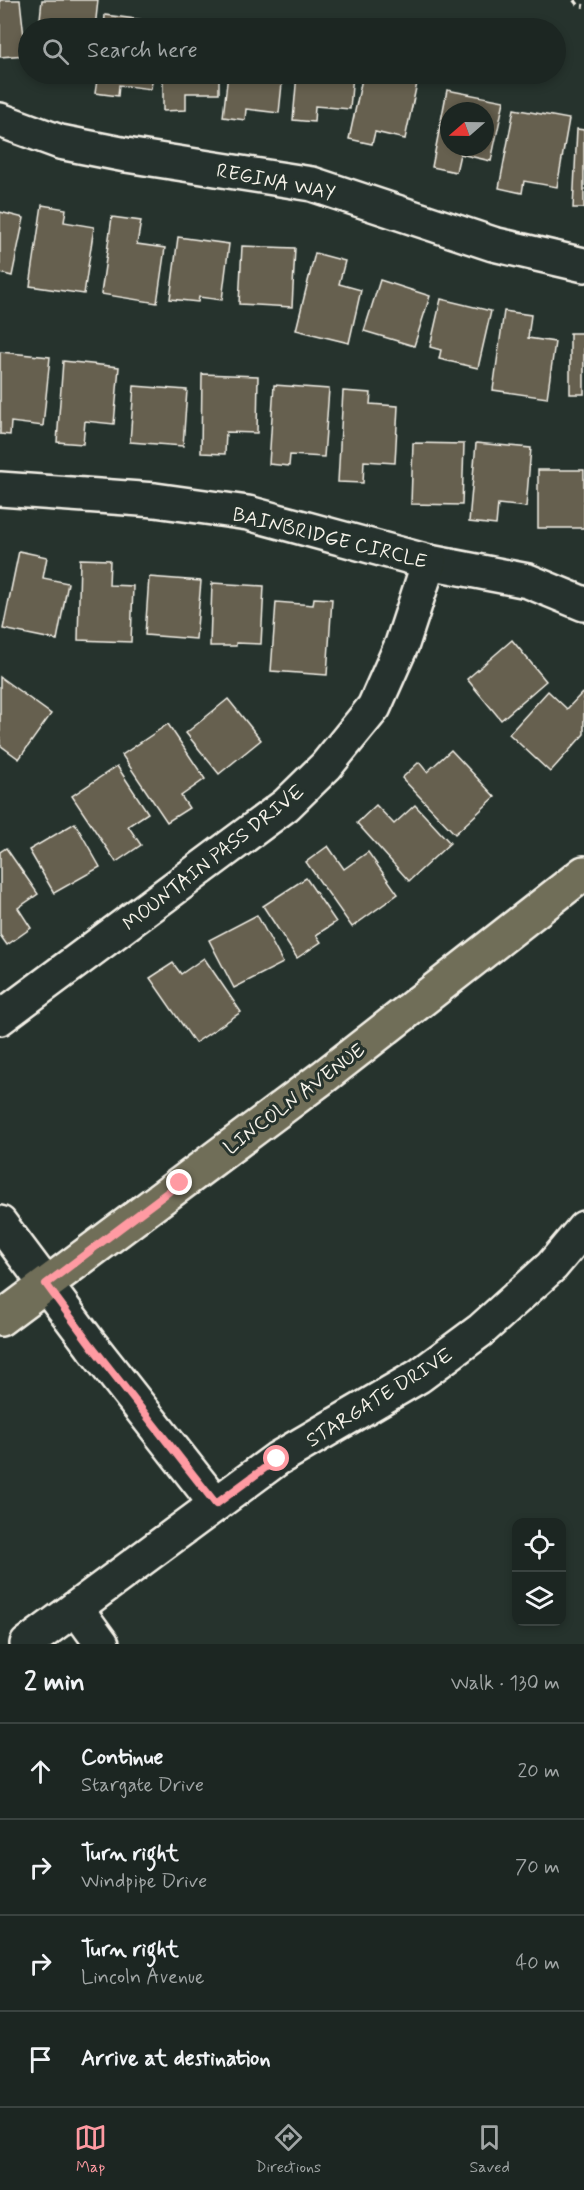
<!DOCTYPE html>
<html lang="en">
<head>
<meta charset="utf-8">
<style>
	:root { --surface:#1c2622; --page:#252e2a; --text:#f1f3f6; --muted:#a0a5a5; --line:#3a4340; --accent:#ff9aa2 }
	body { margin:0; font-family:Mynerve,sans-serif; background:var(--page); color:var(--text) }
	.controls { position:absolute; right:18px; bottom:18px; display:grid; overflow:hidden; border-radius:12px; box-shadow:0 3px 9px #0003 }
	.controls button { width:54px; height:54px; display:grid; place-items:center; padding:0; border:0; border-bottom:2px solid var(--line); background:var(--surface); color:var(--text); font:30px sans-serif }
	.compass { position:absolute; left:440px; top:102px; width:54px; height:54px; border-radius:50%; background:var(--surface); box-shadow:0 3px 9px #0003; rotate:250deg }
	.stop { position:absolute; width:18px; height:18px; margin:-14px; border:4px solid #ff9aa2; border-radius:50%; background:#fff }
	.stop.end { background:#ff9aa2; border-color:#fff; box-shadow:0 2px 6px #0008 }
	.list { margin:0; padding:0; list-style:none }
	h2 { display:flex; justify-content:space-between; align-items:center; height:78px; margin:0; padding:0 24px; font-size:26px }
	h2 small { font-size:20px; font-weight:400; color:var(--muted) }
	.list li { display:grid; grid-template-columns:39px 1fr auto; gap:18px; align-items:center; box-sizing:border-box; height:96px; padding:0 24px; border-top:2px solid var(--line) }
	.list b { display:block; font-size:22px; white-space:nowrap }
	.list p { margin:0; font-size:20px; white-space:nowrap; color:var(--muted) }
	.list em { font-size:20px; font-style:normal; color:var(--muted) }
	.icon { flex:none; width:33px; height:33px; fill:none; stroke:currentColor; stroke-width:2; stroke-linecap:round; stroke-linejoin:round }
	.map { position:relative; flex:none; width:584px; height:1644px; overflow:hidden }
	.search { position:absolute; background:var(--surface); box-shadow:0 3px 9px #0003; left:18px; right:18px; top:18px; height:66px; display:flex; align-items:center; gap:15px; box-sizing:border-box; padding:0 21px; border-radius:33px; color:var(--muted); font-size:22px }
	.sheet { height:462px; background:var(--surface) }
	nav { display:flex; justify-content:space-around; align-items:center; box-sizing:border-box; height:84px; border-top:2px solid var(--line); background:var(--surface); font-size:16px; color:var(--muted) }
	nav a { display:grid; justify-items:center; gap:3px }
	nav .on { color:var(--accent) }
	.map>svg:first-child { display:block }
	.building { fill:#66604f; stroke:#f4f1e8; stroke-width:1.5; fill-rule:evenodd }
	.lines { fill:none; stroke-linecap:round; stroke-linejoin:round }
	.minor-casing { stroke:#f4f1e8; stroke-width:38 }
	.major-casing { stroke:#f4f1e8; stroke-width:38 }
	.path { stroke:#f4f1e8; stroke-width:4; stroke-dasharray:6 4.5; stroke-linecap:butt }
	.minor { stroke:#26332d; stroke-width:33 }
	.major { stroke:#706e59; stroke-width:33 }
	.route { stroke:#ff9aa2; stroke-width:8 }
	.labels { text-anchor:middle; stroke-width:6; stroke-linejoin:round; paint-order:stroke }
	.street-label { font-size:20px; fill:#f4f1e8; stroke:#26332d }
</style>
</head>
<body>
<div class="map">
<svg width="584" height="1644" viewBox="0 0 584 1644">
	<rect width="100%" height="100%" fill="#26332d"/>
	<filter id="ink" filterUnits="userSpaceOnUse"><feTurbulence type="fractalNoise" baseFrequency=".0167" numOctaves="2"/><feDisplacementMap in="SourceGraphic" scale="12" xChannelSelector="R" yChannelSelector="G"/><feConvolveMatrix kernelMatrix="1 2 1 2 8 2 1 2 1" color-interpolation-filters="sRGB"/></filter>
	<g filter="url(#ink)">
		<g class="building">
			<polygon points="0,0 20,0 26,55 0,57"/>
			<polygon points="42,0 98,0 95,28 39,28"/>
			<polygon points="105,15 159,22 158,28 104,28"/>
			<polygon points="98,74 153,74 151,89 119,85 118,96 95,93"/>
			<polygon points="163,74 219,74 219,93 186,93 186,110 163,111"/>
			<polygon points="228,74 283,74 279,113 246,109 245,120 223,117"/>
			<polygon points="297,74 353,74 350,109 315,106 314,122 293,120"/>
			<polygon points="363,74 419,74 405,139 375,132 372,144 349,139"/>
			<path d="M447,90L504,101L491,161L460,154L456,172L432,167ZM449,111H485V147H449Z"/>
			<polygon points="514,109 569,119 557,187 524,181 522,193 499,188"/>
			<polygon points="577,129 584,130 584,208 573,208"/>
			<polygon points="42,205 66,209 64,222 94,227 84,294 30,286"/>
			<polygon points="0,212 24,218 12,276 0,273"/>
			<polygon points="112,217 141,221 137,244 165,248 157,303 101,294"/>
			<polygon points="178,237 229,244 222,300 199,297 198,302 170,299"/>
			<polygon points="242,246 295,248 292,307 239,304"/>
			<polygon points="315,253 345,261 339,284 361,290 349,343 296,330"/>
			<polygon points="380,280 430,296 414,346 364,331"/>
			<polygon points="441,299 491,311 478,368 439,359 441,350 430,347"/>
			<polygon points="504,311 531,315 528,338 555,342 547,398 493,390"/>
			<rect x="570" y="333" width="14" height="61"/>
			<polygon points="0,352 50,357 43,426 11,422 10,435 0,434"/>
			<polygon points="63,361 119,367 114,424 85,421 83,444 57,442"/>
			<polygon points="202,374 258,376 257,433 226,432 225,454 201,453"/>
			<polygon points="274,385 329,389 324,457 290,455 289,466 269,464"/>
			<polygon points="134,386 187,390 183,446 130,442"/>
			<polygon points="343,391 371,393 370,404 398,406 395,463 364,461 363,483 338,482"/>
			<polygon points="413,443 464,444 462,505 411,504"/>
			<polygon points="476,443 531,448 526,507 498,504 496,525 469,522"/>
			<rect x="538" y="470" width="46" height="58"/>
			<polygon points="19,551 47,557 43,578 68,583 57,640 3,629"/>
			<polygon points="80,559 110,560 109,585 133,586 131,642 78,640"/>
			<polygon points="149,577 201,581 196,639 145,635"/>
			<polygon points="212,583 264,586 261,644 236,643 236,646 210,646"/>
			<polygon points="314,598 332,599 327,675 271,671 276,602 313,605"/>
			<polygon points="512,640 546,681 501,720 467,679"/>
			<polygon points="0,677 51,714 19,759 0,745"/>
			<polygon points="548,691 567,709 582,693 584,695 584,734 550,772 509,734"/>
			<polygon points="228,699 261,740 219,774 186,733"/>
			<polygon points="168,724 205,779 181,796 189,808 167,822 122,755"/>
			<polygon points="451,750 495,797 455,834 402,778 419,762 427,772"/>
			<polygon points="117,766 148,813 128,826 141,845 116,862 72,796"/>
			<polygon points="376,805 394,824 415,805 450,843 409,881 357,823"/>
			<polygon points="75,823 100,867 54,893 29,850"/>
			<polygon points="328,846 344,869 368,852 398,894 352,927 306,862"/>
			<polygon points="6,848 38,894 18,908 31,928 7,945 0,935 0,852"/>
			<polygon points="306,878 336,922 316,935 321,942 297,958 263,906"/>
			<polygon points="257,915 283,963 234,988 209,940"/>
			<polygon points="204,958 241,1012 195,1043 150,978 173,963 181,974"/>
		</g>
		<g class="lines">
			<defs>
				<g id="minor">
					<polyline points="0,120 60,142 126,155 312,184 493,244 584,265"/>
					<polyline points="0,489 155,500 248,513 429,562 528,581 584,604"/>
					<polyline points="0,1018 286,805 326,766 374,707 402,644 429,562"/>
					<polyline points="0,1223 91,1345 216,1504"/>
					<polyline points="76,1608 102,1644"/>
					<polyline points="27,1644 277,1459 419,1376 481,1330 552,1266 584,1228"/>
				</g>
				<polyline id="major" points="0,1319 326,1075 584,873"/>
			</defs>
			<use href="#minor" class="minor-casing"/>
			<use href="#major" class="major-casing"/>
			<polyline class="path" points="574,0 578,5 584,6"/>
			<use href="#minor" class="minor"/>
			<use href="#major" class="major"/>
		</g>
	</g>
	<g class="lines" filter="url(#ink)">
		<polyline class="route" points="180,1183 46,1284 91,1345 216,1504 277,1459"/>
	</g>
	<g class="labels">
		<g class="street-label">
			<text transform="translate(276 181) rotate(11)" y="7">REGINA WAY</text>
			<text transform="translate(330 537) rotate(14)" y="7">BAINBRIDGE CIRCLE</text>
			<text transform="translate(213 857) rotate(-38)" y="7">MOUNTAIN PASS DRIVE</text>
			<text transform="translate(294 1098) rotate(-37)" y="7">LINCOLN AVENUE</text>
			<text transform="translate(379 1397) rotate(-32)" y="7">STARGATE DRIVE</text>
		</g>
	</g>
</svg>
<div class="controls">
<button><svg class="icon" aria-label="locate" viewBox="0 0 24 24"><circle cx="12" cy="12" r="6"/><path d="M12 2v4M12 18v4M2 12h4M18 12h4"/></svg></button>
<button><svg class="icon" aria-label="layers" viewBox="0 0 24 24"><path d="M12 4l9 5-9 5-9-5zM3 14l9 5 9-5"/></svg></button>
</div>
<svg class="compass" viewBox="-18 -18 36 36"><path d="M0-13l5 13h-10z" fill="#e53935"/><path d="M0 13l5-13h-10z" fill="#a0a5a5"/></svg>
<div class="stop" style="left:277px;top:1459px"></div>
<div class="stop end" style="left:180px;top:1183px"></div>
<div class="search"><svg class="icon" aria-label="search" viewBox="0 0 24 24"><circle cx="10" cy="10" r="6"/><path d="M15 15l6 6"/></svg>Search here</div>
</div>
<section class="sheet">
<h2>2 min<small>Walk · 130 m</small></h2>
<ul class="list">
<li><svg class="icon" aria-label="ahead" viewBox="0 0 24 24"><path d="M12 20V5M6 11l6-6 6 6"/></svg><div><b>Continue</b><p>Stargate Drive</p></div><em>20 m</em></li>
<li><svg class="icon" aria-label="right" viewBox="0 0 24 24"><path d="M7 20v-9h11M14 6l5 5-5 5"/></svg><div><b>Turn right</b><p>Windpipe Drive</p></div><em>70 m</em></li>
<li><svg class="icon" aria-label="right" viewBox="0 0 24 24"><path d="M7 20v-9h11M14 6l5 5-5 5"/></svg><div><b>Turn right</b><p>Lincoln Avenue</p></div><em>40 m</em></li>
<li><svg class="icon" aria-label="arrive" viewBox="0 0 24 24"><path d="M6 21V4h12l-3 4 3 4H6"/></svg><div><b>Arrive at destination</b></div></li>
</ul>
</section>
<nav>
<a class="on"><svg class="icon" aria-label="map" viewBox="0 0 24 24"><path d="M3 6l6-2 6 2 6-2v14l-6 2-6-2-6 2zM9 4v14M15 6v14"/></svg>Map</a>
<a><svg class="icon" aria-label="directions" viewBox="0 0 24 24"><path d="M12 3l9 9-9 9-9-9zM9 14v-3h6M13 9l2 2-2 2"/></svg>Directions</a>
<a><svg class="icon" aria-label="saved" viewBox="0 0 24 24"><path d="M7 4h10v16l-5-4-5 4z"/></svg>Saved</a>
</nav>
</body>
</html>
